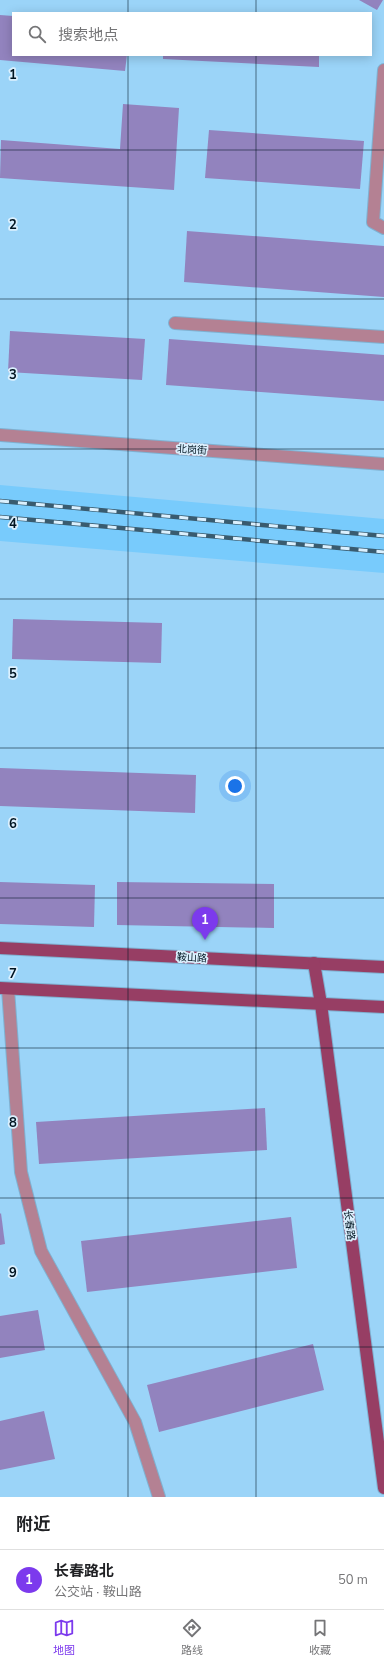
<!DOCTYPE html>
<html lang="zh">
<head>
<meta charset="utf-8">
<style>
	:root { --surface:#fff; --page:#f2f2f2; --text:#202124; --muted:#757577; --line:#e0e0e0; --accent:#7c3aed }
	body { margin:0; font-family:"Nunito Sans","Noto Sans SC",sans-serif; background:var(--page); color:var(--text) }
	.you { position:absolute; left:235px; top:786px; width:14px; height:14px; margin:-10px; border:3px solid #fff; border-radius:50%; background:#1a73e8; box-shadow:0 0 0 6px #1a73e833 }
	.badge { display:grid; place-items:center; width:26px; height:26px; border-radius:50%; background:var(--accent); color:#fff; font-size:13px; font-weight:700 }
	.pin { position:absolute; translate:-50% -33px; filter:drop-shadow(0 1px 2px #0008) }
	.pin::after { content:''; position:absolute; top:21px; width:14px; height:12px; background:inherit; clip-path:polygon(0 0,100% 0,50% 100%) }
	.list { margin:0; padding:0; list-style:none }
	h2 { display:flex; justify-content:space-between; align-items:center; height:52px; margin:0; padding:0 16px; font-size:17px }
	h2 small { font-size:13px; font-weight:400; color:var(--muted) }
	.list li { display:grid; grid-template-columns:26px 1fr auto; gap:12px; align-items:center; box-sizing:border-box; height:60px; padding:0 16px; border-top:1px solid var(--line) }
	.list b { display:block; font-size:15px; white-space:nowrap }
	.list p { margin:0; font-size:13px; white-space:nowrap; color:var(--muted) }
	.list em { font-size:13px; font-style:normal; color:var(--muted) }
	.icon { flex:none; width:22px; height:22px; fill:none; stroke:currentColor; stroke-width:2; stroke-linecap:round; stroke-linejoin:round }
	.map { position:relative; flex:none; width:384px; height:1497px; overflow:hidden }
	.search { position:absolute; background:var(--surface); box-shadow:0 2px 10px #0003; left:12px; right:12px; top:12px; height:44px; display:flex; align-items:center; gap:10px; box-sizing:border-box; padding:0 14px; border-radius:0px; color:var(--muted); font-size:15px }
	.sheet { height:112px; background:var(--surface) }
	nav { display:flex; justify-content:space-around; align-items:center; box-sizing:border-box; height:56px; border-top:1px solid var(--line); background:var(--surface); font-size:11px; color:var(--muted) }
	nav a { display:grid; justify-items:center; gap:2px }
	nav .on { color:var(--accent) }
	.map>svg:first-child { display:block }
	.built { fill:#78cbfc }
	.building { fill:#9283be }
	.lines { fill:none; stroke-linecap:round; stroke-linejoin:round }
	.minor-casing { stroke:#7fb1d1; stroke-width:14 }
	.major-casing { stroke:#7fb1d1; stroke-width:14 }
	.minor { stroke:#b48193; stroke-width:12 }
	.major { stroke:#973e64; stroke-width:12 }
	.rail-casing { stroke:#395b6f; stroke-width:4.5 }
	.rail { stroke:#dbf0fe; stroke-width:3; stroke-dasharray:9; stroke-linecap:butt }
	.grid { fill:none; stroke:#001420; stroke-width:1; stroke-opacity:0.55 }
	.labels { text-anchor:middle; stroke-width:3.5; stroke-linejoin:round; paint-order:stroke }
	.street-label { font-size:10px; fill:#001420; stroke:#dbf0fe }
	.grid-label { font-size:13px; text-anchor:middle; font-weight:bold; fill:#001420; stroke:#dbf0fe; stroke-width:3.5; stroke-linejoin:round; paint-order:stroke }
</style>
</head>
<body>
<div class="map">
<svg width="384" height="1497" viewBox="0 0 384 1497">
	<rect width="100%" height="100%" fill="#9bd4f8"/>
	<polygon class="built" points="0,485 384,519 384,573 0,541"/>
	<g class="building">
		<polygon points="359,0 383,0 377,10"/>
		<polygon points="0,15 13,16 13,55 127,55 125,71 0,60"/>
		<polygon points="163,55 319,55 319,67 163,59"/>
		<polygon points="123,104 179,108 174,190 0,178 1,140 120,149"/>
		<polygon points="209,130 364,141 360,189 205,178"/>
		<polygon points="187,231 384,246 384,297 184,282"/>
		<polygon points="10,331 145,339 142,380 8,372"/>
		<polygon points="169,339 384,355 384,401 166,385"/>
		<polygon points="13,619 162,623 161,663 12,659"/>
		<polygon points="0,768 196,775 195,813 0,806"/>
		<polygon points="0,882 95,885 94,927 0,924"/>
		<polygon points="117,882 274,884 274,928 117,925"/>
		<polygon points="265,1108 267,1150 39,1164 36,1122"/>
		<polygon points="1,1213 5,1244 0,1245 0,1214"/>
		<polygon points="291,1217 297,1268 87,1292 81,1241"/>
		<polygon points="38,1310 45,1350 0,1358 0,1316"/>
		<polygon points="313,1344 324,1390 159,1432 147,1385"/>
		<polygon points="44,1411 55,1459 0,1470 0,1421"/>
	</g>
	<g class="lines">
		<defs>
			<g id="minor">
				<polyline points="384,70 373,222 384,228"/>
				<polyline points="175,323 384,337"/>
				<polyline points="0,435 384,464"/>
				<polyline points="8,989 21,1172 41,1251 135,1422 159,1497"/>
			</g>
			<g id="major">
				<polyline points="0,948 384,967"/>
				<polyline points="314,963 321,1004 384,1488"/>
				<polyline points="0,988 384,1007"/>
			</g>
		</defs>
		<use href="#minor" class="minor-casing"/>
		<use href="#major" class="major-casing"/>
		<use href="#minor" class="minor"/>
		<use href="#major" class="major"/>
		<defs>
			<g id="rail">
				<polyline points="0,501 384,536"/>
				<polyline points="0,517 384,552"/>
			</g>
		</defs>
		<use href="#rail" class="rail-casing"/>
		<use href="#rail" class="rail"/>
	</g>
	<path class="grid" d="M128,0V13M256,0V13M128,55V1497M256,55V1497M0,150H384M0,299H384M0,449H384M0,599H384M0,748H384M0,898H384M0,1048H384M0,1198H384M0,1347H384"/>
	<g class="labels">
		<g class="street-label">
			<text transform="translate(192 449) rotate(4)" y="4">北岗街</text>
			<text transform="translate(192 957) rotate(3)" y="4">鞍山路</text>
			<text transform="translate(350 1225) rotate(83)" y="4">长春路</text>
		</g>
	</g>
	<g class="grid-label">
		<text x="13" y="79">1</text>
		<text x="13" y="229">2</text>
		<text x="13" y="379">3</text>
		<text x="13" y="528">4</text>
		<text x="13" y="678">5</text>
		<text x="13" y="828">6</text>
		<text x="13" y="978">7</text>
		<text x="13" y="1127">8</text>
		<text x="13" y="1277">9</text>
	</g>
</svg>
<div class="you"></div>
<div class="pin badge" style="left:205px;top:940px">1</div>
<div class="search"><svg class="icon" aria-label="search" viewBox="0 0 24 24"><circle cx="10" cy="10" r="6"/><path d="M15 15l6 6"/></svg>搜索地点</div>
</div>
<section class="sheet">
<h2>附近<small></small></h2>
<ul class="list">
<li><span class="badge">1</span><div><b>长春路北</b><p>公交站 · 鞍山路</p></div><em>50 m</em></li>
</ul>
</section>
<nav>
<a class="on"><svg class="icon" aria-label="map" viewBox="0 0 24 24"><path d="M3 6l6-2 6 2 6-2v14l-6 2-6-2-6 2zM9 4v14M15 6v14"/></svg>地图</a>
<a><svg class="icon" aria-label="directions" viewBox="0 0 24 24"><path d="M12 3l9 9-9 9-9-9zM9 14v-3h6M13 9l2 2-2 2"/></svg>路线</a>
<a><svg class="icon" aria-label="saved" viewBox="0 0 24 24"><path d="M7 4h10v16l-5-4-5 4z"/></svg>收藏</a>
</nav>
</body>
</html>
